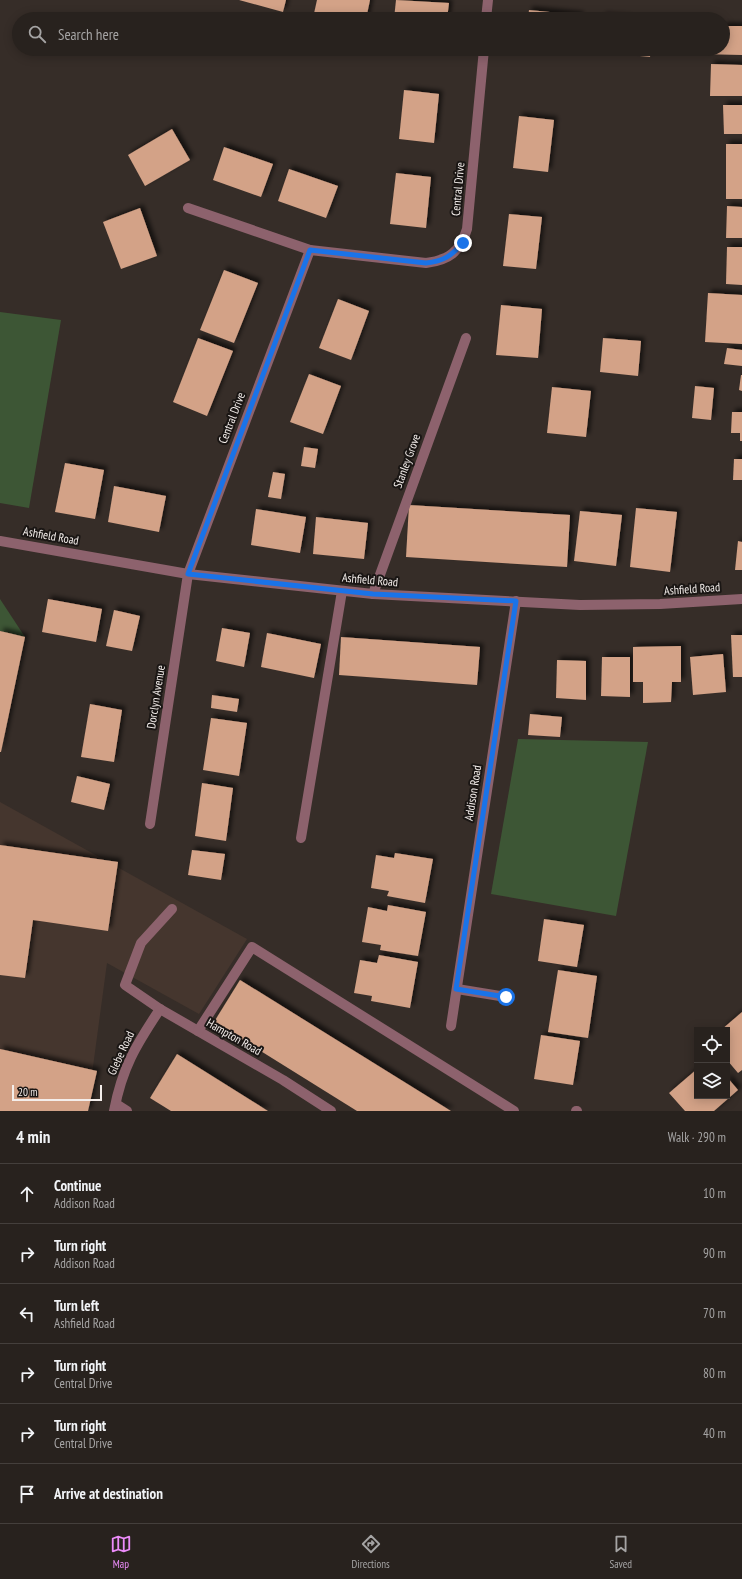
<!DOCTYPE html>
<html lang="en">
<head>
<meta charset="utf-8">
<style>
	:root { --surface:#28221e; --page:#342f2b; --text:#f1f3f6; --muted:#a5a4a4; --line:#443f3c; --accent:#ec8cfa }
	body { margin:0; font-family:"PT Sans Narrow",sans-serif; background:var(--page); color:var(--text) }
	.controls { position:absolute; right:12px; bottom:12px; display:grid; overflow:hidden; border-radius:0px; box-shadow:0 2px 10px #0003 }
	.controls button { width:36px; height:36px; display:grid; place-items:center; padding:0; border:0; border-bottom:1px solid var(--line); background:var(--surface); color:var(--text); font:20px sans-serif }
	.scale { position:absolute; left:12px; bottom:10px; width:90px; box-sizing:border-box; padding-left:4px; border:2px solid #f4eeeb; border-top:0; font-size:11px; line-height:14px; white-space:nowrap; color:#f4eeeb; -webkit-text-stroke:3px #1a1614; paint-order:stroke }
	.stop { position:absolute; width:12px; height:12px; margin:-9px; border:3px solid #1a73e8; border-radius:50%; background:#fff }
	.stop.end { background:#1a73e8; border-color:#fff; box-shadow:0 1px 4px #0008 }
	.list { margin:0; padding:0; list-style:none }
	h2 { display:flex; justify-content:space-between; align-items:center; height:52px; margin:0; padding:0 16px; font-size:17px }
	h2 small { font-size:13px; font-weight:400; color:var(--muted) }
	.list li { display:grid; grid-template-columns:26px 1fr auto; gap:12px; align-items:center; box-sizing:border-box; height:60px; padding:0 16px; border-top:1px solid var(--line) }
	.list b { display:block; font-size:15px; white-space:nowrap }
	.list p { margin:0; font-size:13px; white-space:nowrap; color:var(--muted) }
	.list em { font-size:13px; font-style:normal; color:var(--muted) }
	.icon { flex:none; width:22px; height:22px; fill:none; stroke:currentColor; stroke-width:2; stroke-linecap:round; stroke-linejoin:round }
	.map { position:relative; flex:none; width:742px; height:1111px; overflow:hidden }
	.search { position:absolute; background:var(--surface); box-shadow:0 2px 10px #0003; left:12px; right:12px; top:12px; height:44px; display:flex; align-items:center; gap:10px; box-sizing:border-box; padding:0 14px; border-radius:22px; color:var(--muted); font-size:15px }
	.sheet { height:412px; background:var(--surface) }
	nav { display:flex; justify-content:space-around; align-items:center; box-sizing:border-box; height:56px; border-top:1px solid var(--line); background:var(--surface); font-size:11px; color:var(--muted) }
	nav a { display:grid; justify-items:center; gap:2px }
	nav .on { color:var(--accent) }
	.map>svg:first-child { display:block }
	.built { fill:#45362e }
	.green { fill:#3d5635 }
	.building { fill:#d3a287; filter:url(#shadow) }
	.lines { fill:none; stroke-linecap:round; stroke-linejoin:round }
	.minor { stroke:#8d626d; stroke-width:10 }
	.route { stroke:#1a73e8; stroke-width:5 }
	.labels { text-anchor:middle; stroke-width:4; stroke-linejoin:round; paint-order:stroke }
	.street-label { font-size:12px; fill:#f4eeeb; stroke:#1a1614 }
</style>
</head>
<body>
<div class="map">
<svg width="742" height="1111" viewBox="0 0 742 1111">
	<defs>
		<filter id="shadow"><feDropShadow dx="3.5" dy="-3.5" stdDeviation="2" flood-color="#0009"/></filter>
	</defs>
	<rect width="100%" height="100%" fill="#362d28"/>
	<polygon class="built" points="0,802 247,939 199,1014 107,963 87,1111 0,1111"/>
	<g class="green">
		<polygon points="0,312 61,320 29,508 0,503"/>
		<polygon points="0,599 25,637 0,631"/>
		<polygon points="518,739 648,742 616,916 491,894"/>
	</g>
	<g class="building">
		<polygon points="239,0 286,0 283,12"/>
		<polygon points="317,0 370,0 366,19 316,19 313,18"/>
		<polygon points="396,0 449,3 447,19 394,19"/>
		<polygon points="529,10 580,15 580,19 528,19"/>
		<polygon points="602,16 628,18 628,19 602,19"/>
		<polygon points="723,26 742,26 742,55 698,54 698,49 723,49"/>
		<polygon points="599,49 651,49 650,57 599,52"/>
		<polygon points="711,64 742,65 742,96 710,96"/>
		<polygon points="404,90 439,94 434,143 399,139"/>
		<polygon points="723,105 742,105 742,134 724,134"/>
		<polygon points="519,116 554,120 548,172 513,168"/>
		<polygon points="172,129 190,160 145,186 128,155"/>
		<rect x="726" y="144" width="16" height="55"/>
		<polygon points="224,147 273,164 261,197 213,180"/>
		<polygon points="289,169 338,186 326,218 278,201"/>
		<polygon points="396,173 431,177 426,228 390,224"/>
		<polygon points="727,206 742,207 742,238 726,238"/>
		<polygon points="140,208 157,256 121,269 103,222"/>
		<polygon points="509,214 542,217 536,269 503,266"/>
		<polygon points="727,247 742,247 742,285 726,284"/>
		<polygon points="224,270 258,283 234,343 200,330"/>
		<polygon points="708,293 742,295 742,344 705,342"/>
		<polygon points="338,299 369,311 351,360 319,348"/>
		<polygon points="501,305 542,309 538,358 496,355"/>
		<polygon points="198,338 233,351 207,416 173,402"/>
		<polygon points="603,338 641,341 638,376 600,372"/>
		<polygon points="727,348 742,350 742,366 724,364"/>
		<polygon points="309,374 341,386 323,434 290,422"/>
		<polygon points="741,375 742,375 742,391 739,390"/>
		<polygon points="695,386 714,388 711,420 692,418"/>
		<polygon points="552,387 591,391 586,437 547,433"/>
		<polygon points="732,412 742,412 742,441 740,441 740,433 731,433"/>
		<polygon points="304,447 318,449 315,468 301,466"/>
		<polygon points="734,459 742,459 742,480 733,480"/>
		<polygon points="65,463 104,470 95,519 55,512"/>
		<polygon points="273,472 285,474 281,499 268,497"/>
		<polygon points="114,486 166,496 159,532 108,522"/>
		<polygon points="409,505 570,515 567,567 406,557"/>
		<polygon points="636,508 677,512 670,572 630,567"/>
		<polygon points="256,509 306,517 300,553 251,545"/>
		<polygon points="580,511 622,515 616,566 574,561"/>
		<polygon points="316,517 368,523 364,559 313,554"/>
		<polygon points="738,541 742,542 742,570 735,570"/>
		<polygon points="48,599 102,609 96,642 42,632"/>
		<polygon points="114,610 140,616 132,651 106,646"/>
		<polygon points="222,628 250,633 244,667 216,661"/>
		<polygon points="0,631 25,637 1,752 0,752"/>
		<polygon points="267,633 321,644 314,678 261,667"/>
		<polygon points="731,635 742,635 742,677 733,677"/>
		<polygon points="341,637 480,647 477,685 339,675"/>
		<polygon points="681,646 681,682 672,682 671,702 643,703 643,682 633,682 633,647"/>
		<polygon points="723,654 726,692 693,695 690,657"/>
		<polygon points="602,657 630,657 630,697 601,696"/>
		<polygon points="557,660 586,661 586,700 556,698"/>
		<polygon points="212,695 239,699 237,712 211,708"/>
		<polygon points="90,704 122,710 114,762 81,757"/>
		<polygon points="530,714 562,717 560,737 528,735"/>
		<polygon points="211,718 247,723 239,776 203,770"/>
		<polygon points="77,776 110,784 104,810 71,802"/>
		<polygon points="202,783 233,788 226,841 195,836"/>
		<polygon points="0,845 118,862 108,931 33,920 25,978 0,975"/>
		<polygon points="192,850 225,854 221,880 188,875"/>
		<polygon points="395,853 433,859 425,903 387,896 389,891 371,888 376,855 394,858"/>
		<polygon points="388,905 426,912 418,956 380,950 381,945 362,942 368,907 387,911"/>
		<polygon points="544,919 584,925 577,967 538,961"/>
		<polygon points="379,955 418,962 410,1008 371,1001 372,996 354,993 360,960 377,963"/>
		<polygon points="558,970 597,976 588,1038 548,1032"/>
		<polygon points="240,980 451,1111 357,1111 214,1022"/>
		<polygon points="742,1012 742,1070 738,1073 727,1060 727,1030 721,1030"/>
		<polygon points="541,1035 580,1041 573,1085 534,1079"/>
		<polygon points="0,1049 97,1071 88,1111 0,1111"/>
		<polygon points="177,1054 268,1111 171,1111 150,1098"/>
		<polygon points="697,1069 697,1096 727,1096 727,1077 738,1090 714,1111 685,1111 669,1093"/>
	</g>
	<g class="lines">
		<g class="minor">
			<polyline points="486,19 488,0"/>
			<path d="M188,208L310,250L426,263C449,260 460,252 467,229L484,49"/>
			<polyline points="0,541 188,574 373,594 580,605 660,604 742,599"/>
			<polyline points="373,594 466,338"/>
			<polyline points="150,824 188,574 310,250"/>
			<polyline points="301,838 342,591"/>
			<polyline points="172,909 141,943 125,985 160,1009 283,1080 331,1111"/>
			<polyline points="457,989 506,997"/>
			<polyline points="451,1026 516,601"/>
			<polyline points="198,1031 252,947 514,1111"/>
			<polyline points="116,1104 127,1111"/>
			<path d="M114,1111C122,1068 136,1045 160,1009"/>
			<polyline points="576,1111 577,1111"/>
		</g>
	</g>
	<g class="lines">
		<path class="route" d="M463,243C451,256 444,261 426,263L310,250L188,574L373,594L516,601L456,989L506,997"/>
	</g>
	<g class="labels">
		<g class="street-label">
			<text transform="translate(458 189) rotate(-85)" y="4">Central Drive</text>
			<text transform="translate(232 418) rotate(-69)" y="4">Central Drive</text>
			<text transform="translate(407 461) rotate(-70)" y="4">Stanley Grove</text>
			<text transform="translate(51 536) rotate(10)" y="4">Ashfield Road</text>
			<text transform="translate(370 580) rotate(5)" y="4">Ashfield Road</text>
			<text transform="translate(692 589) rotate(-4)" y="4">Ashfield Road</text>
			<text transform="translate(156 697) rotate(-81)" y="4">Dorclyn Avenue</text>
			<text transform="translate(473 793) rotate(-81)" y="4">Addison Road</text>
			<text transform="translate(234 1037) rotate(30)" y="4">Hampton Road</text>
			<text transform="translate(121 1053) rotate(-65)" y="4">Glebe Road</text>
		</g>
	</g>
</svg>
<div class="controls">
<button><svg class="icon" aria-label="locate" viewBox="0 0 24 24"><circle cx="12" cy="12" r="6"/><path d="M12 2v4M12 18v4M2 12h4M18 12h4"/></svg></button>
<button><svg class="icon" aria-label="layers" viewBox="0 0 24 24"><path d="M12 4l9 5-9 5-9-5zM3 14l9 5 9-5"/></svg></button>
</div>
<div class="scale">20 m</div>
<div class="stop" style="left:506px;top:997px"></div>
<div class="stop end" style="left:463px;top:243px"></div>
<div class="search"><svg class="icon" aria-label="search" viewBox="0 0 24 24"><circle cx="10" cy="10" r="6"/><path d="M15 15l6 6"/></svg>Search here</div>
</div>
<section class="sheet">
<h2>4 min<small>Walk · 290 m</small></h2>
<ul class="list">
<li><svg class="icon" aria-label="ahead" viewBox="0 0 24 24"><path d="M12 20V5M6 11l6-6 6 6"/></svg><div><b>Continue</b><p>Addison Road</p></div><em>10 m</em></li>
<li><svg class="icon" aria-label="right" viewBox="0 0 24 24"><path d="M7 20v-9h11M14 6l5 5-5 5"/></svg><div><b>Turn right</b><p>Addison Road</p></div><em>90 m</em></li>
<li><svg class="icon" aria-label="left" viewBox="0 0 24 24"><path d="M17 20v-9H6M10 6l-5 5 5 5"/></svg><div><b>Turn left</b><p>Ashfield Road</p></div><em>70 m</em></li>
<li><svg class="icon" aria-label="right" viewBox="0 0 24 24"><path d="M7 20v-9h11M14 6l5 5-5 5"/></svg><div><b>Turn right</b><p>Central Drive</p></div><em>80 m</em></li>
<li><svg class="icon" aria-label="right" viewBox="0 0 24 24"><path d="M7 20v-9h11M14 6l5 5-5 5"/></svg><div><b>Turn right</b><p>Central Drive</p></div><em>40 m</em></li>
<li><svg class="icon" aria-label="arrive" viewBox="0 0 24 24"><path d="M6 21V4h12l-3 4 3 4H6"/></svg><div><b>Arrive at destination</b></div></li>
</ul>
</section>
<nav>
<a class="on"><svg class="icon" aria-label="map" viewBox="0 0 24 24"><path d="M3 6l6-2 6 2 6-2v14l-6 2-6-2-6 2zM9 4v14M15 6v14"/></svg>Map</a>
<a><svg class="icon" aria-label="directions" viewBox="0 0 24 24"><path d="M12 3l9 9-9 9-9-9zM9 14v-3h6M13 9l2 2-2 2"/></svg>Directions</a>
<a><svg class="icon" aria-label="saved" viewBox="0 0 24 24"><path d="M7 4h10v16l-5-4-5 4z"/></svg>Saved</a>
</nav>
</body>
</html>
